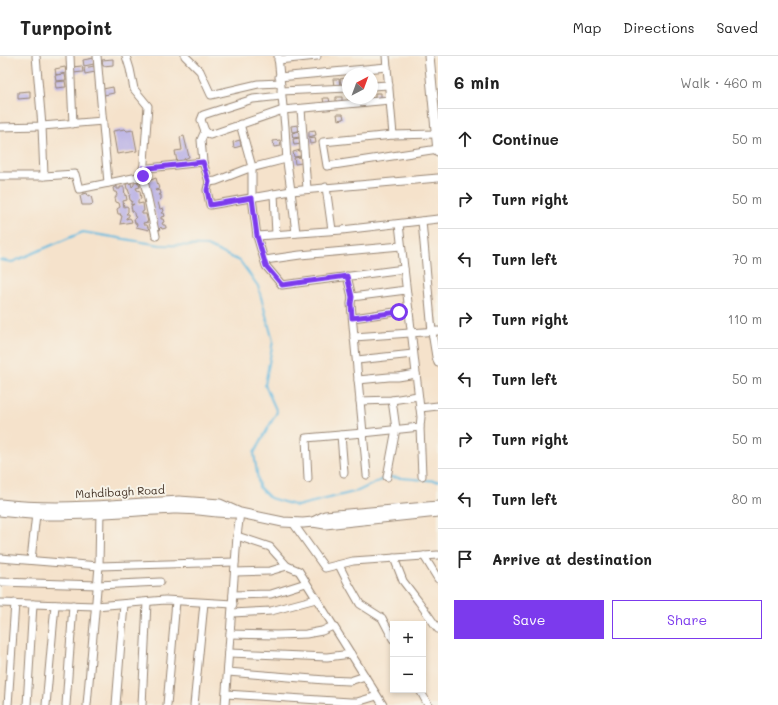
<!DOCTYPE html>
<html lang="en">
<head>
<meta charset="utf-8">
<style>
	:root { --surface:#fff; --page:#f6f6f6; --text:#222; --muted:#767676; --line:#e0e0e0; --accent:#7c3aed }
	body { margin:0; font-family:Mali,sans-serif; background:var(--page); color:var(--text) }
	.controls { position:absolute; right:12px; bottom:12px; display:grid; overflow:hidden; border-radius:0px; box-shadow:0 2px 6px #0003 }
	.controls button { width:36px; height:36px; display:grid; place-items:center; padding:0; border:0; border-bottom:1px solid var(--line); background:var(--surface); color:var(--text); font:20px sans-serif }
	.compass { position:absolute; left:342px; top:12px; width:36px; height:36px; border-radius:50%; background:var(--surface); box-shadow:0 2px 6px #0003; rotate:41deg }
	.stop { position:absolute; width:12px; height:12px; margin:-9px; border:3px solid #7c3aed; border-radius:50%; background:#fff }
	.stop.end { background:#7c3aed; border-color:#fff; box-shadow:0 1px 4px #0008 }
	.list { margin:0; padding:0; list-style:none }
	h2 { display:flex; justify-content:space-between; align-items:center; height:52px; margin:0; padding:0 16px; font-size:17px }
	h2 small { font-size:13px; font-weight:400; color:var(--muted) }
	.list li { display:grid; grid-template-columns:26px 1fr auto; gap:12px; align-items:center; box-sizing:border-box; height:60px; padding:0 16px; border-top:1px solid var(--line) }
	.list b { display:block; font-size:15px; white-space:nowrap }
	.list em { font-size:13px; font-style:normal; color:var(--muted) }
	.actions { display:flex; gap:8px; padding:12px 16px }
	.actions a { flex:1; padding:9px 0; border:1px solid var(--accent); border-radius:0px; text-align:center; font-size:14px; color:var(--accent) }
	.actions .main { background:var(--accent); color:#fff }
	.icon { flex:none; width:22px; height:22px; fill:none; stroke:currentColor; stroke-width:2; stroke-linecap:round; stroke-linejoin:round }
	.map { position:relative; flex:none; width:438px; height:649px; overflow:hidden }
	header { display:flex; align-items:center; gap:24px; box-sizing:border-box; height:56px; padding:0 20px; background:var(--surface); border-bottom:1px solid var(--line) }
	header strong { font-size:19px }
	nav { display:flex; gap:22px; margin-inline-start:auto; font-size:14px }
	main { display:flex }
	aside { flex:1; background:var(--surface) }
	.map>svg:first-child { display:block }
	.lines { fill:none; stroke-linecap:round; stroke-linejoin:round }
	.stream { stroke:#63bae0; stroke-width:2 }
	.building { fill:#beb6e5 }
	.minor-casing { stroke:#988674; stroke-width:9 }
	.tertiary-casing { stroke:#988674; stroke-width:11 }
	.minor { stroke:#fff; stroke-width:7 }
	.tertiary { stroke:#fff; stroke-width:9 }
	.route { stroke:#7c3aed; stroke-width:5 }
	.labels { text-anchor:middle; stroke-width:4; stroke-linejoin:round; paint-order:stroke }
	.street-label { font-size:11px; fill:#3b2a1e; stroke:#f7f3e8 }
</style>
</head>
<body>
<header>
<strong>Turnpoint</strong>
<nav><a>Map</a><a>Directions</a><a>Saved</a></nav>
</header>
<main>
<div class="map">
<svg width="438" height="649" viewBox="0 0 438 649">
	<rect width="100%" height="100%" fill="#f7f3e8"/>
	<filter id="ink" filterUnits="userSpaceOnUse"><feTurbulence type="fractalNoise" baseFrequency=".025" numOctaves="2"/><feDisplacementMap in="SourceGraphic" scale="8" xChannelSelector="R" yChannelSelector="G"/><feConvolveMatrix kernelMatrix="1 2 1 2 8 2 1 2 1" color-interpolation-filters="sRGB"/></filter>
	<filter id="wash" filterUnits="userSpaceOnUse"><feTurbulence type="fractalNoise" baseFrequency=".012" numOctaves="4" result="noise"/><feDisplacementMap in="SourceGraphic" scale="16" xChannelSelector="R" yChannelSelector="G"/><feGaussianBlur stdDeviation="0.9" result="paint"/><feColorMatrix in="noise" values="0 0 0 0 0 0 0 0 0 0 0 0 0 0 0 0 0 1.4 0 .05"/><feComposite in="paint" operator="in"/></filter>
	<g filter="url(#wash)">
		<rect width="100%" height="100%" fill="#f5e2cb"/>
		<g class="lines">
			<g class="stream">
				<polyline points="0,204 12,206 83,176 160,189 207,190 240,205 258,230 273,285 265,329 277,356 254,397 259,431 270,442 297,450 358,435 385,422"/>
				<polyline points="389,421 438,425"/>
			</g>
		</g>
		<g id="blocks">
			<g class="building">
				<polygon points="94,2 94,8 84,10 83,4"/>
				<polygon points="113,3 113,9 103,10 102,4"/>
				<polygon points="82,10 83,16 73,17 72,11"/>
				<polygon points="94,10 95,16 85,18 84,12"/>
				<polygon points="65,11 66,17 56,19 55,13"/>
				<polygon points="65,18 66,24 56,25 55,19"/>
				<polygon points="346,22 347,28 341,29 340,23"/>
				<polygon points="333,23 339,23 340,29 334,30"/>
				<polygon points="65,25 66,31 56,32 55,26"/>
				<polygon points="113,31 114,37 104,39 103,33"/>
				<polygon points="30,35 30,42 18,43 18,36"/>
				<polygon points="375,37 381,37 381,42 375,43"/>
				<polygon points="336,41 342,41 342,46 336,47"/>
				<polygon points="323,42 329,42 330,47 324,48"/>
				<polygon points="337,58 343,58 344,63 338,64"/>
				<polygon points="298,69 299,75 292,76 291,70"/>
				<polygon points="125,73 127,75 133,74 137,95 117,98 113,75"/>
				<polygon points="315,74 316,79 309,81 309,75"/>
				<polygon points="299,75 300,81 293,82 292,77"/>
				<polygon points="184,80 189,101 184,103 184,105 177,106 175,95 182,94 180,81"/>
				<polygon points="315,81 316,87 310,88 309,82"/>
				<polygon points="300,82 301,88 294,89 293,83"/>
				<polygon points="240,84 241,90 234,92 233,86"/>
				<polygon points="280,84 281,90 274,91 273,85"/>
				<polygon points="300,94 301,100 294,101 293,96"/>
				<polygon points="301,101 302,107 295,108 294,102"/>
				<polygon points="156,122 159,133 155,134 156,135 160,134 161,138 158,139 161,139 161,143 158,146 160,153 163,152 164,155 161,157 164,157 165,160 161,161 161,163 163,163 164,166 162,167 163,169 165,169 166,171 166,172 162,173 161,171 159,173 160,174 157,174 157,165 146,126"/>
				<polygon points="138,126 140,131 136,132 137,134 140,135 141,143 138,144 138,148 143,147 144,155 142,156 142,158 146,158 148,166 143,167 144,169 147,169 149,174 136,171 137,168 135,167 134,163 136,161 135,161 134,158 134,156 132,155 131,150 134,148 131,149 131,147 132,145 130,144 129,139 130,139 128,133 127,133 126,128 131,127 132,131 134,129 134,127"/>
				<polygon points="117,130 117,133 120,133 120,131 124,131 125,140 126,139 127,144 123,145 124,151 126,150 128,151 128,156 126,158 129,158 129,160 126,162 126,163 129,162 131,163 132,166 120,168 122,160 120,159 121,158 118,158 117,153 120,151 119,147 116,146 115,142 117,139 116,136 114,136 113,132"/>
				<polygon points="87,137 88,140 90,139 91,140 93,148 90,149 82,149 80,140 82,139 82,138"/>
			</g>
		</g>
	</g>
	<g filter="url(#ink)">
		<use href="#blocks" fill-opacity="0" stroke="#988674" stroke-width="1"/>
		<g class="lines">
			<defs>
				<g id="minor">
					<polyline points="36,0 42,70 44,120"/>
					<polyline points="70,0 73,68"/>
					<polyline points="97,0 108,127"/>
					<polyline points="126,0 130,13 134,33 148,50 143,120 156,180"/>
					<polyline points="185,0 200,15 211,39 258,28 280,27"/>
					<polyline points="278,0 285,71 287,106 291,135 438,122"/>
					<polyline points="386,0 393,79 436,78"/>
					<polyline points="278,4 317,0"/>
					<polyline points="279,21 387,11"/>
					<polyline points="372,30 389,29"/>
					<polyline points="281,35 348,32"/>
					<polyline points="281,40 253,43 203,59 201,64 205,75 210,79 283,54 390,44"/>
					<polyline points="301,53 307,133"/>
					<polyline points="240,68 252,111 252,142 257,180 342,174 438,163"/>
					<polyline points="0,71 42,70 103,65"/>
					<polyline points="205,75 201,84 203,106 209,126 207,134 210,149 291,135 296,177"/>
					<polyline points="393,79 323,86 327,110 438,93"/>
					<polyline points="143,112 145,113 149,112 203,106"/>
					<polyline points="0,120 44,120 75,118 79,133 143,120"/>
					<polyline points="209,126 216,125 247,113 286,103"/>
					<polyline points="326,131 332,174"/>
					<polyline points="274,138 276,178"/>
					<polyline points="422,165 432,276 436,301 438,307"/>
					<polyline points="399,168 421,361 420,371 363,377 351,248 352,241 406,234"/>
					<polyline points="257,180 266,210 282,229 404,213"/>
					<polyline points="265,204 300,199 401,190"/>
					<polyline points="347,220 352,241"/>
					<polyline points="353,262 409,254"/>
					<polyline points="354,281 438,275"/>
					<polyline points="357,304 413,298"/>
					<polyline points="358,324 389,321 398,321 416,318"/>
					<polyline points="360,345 392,344 418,340"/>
					<polyline points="420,352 438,350"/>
					<polyline points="420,371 422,420"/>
					<polyline points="341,379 344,417"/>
					<polyline points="387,421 396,373 392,344"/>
					<polyline points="308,423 306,382 363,377 367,419"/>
					<polyline points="293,467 325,512 353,505 438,499"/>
					<polyline points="237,480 270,491 287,510 299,515 383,649"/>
					<polyline points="424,500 438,523"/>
					<polyline points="0,502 99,510 235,506"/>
					<polyline points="394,502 403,525 419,546 438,573"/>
					<polyline points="31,504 36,458"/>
					<polyline points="339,509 348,527 360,548 382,562 393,583"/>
					<polyline points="235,516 270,515 287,510"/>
					<polyline points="0,526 98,529 160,526"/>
					<polyline points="233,539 271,538 306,527"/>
					<polyline points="0,547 96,550 165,544 233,548"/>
					<polyline points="232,557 271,555 316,543"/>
					<polyline points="230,578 277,579 306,578 322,575 333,570"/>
					<polyline points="229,597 327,601 351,598"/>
					<polyline points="228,616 325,624 350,625 365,620"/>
					<polyline points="420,634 428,649"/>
					<polyline points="226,638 350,646 357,646 377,640"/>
					<polyline points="8,649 15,547"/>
					<polyline points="27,649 33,548"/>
					<polyline points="46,649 55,549"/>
					<polyline points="66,649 73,549"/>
					<polyline points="87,649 99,510 100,454"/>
					<polyline points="116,649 124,548"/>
					<polyline points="142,649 147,546"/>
					<polyline points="167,649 176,545"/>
					<polyline points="194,649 204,547"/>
					<polyline points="225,649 237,480 240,457"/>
				</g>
				<g id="tertiary">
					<polyline points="429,0 438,95"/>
					<path d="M0,448C59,455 120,448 179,445L220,448L240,457L283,466L303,467L313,466L325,468L438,456"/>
					<path d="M0,455C15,457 30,458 45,459C88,459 131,455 173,453C195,452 215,457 237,457"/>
					<polyline points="313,466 325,460 438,450"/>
				</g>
			</defs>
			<use href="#minor" class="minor-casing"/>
			<use href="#tertiary" class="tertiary-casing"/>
			<use href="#minor" class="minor"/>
			<use href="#tertiary" class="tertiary"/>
		</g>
	</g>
	<g class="lines" filter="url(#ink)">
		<polyline class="route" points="143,120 143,112 145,114 149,112 203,106 209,126 207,134 210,149 252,142 257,180 266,210 282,229 347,220 352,241 351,248 352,262 399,256"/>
	</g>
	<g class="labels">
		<g class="street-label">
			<text transform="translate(120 436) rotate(-3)" y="4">Mahdibagh Road</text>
		</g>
	</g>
</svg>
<div class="controls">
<button>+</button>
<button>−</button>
</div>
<svg class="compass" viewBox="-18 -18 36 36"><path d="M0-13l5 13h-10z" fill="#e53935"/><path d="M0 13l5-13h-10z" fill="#767676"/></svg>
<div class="stop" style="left:399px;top:256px"></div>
<div class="stop end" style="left:143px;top:120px"></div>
</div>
<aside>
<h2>6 min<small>Walk · 460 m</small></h2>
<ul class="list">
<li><svg class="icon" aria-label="ahead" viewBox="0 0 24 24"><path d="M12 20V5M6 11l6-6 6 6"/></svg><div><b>Continue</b></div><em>50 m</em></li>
<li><svg class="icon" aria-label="right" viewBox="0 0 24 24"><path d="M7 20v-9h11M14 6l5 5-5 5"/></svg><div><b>Turn right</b></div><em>50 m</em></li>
<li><svg class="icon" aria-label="left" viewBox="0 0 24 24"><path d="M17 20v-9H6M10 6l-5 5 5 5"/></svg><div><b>Turn left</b></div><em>70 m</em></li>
<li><svg class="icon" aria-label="right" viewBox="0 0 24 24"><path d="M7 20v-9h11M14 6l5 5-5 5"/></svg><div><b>Turn right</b></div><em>110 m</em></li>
<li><svg class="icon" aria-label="left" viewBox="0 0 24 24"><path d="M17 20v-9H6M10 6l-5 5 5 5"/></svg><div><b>Turn left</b></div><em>50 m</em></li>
<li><svg class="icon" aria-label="right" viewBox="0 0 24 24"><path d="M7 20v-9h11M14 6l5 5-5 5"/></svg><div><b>Turn right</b></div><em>50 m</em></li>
<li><svg class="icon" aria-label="left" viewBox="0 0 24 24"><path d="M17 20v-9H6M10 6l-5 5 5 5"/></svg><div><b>Turn left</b></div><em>80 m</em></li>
<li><svg class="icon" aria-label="arrive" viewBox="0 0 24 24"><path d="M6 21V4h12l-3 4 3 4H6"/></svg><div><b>Arrive at destination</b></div></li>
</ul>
<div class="actions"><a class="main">Save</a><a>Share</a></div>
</aside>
</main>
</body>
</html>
